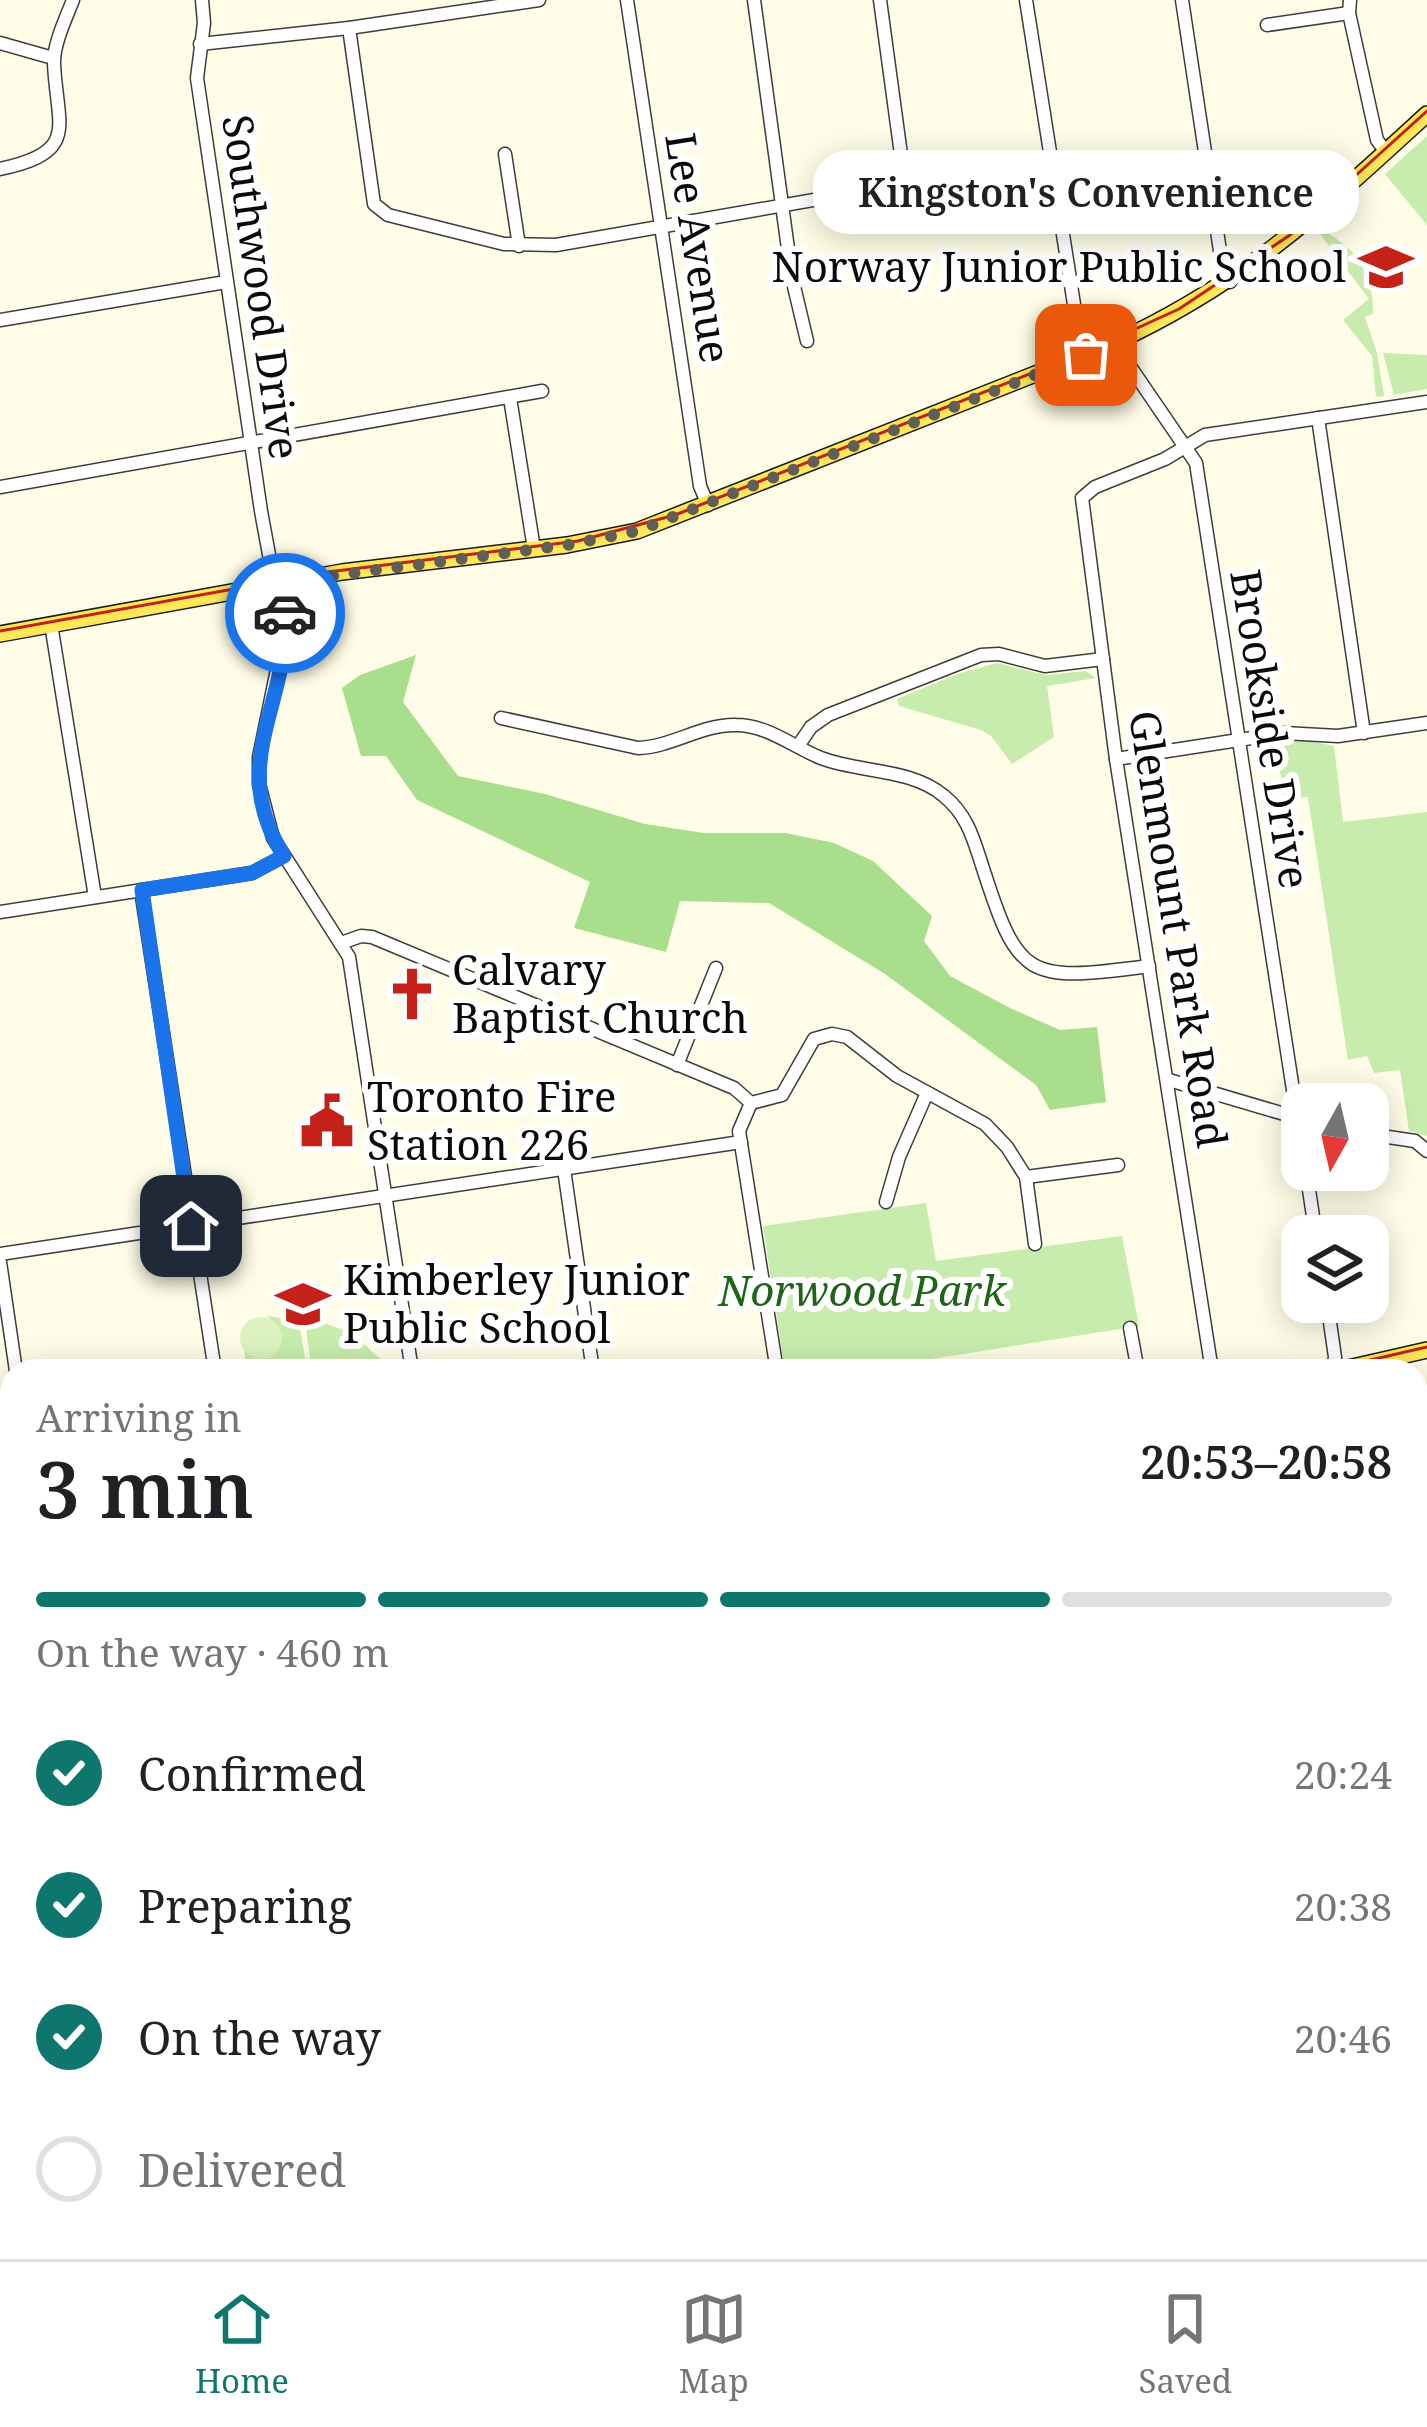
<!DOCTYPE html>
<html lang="en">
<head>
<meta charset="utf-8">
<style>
	:root { --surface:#fff; --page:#f2f2f2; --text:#202124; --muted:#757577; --line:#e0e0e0; --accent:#0f766e }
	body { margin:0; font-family:"Noto Serif",serif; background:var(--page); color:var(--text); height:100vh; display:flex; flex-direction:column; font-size:45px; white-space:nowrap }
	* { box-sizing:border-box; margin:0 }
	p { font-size:39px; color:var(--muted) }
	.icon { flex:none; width:66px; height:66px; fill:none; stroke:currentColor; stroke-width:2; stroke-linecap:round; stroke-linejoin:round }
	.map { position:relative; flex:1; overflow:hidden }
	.panel { position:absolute; left:0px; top:1359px; width:1428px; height:900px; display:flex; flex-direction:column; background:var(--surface); border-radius:36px 36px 0 0; box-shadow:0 6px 30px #0003 }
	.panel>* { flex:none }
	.needle { width:78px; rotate:188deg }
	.tools { position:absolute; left:1281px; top:1083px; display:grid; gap:24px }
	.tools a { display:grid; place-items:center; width:108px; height:108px; border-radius:24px; background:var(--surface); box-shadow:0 6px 30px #0003; font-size:60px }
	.pin { position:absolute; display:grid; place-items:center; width:102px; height:102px; color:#fff; margin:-51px; border-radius:24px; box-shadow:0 6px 18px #0006 }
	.courier { position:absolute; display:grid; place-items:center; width:120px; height:120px; margin:-60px; border:9px solid #1a73e8; border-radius:50%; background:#fff; color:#222; box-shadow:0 3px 15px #0007 }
	.bubble { position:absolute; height:84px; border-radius:36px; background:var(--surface); box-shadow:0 6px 30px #0003; font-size:39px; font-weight:600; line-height:84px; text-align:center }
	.head em { font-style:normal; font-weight:600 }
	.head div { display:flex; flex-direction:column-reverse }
	.head { display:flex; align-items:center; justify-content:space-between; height:204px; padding:0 36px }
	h1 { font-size:78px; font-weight:600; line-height:90px }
	.bar { display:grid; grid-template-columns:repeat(4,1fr); gap:18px 12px; align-content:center; height:144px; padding:0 36px }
	.bar i { height:15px; border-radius:9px; background:var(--line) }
	.bar .on { background:var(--accent) }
	.bar p { grid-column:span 4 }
	ol { padding:0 36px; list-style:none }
	li { display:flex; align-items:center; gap:36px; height:132px }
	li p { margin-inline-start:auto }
	li .icon { padding:12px; border-radius:50%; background:var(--accent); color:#fff; stroke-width:4 }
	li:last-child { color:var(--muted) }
	li i { width:66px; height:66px; border:6px solid var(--line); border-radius:50% }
	.tab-bar { display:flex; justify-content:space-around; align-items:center; height:168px; border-top:3px solid var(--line); background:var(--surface); font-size:33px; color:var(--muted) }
	.tab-bar a { display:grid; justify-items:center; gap:6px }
	.tab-bar .on { color:var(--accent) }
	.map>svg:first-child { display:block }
	.green { fill:#c8ecae }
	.forest { fill:#a9de8d }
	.pitch { fill:#dcf2c1 }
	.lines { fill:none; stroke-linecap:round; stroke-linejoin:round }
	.minor-casing { stroke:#3d3d3d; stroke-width:15 }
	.major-casing { stroke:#1b1b1b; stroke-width:18 }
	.minor { stroke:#fff; stroke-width:12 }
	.major { stroke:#ffe757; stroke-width:15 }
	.tram { stroke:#c42219; stroke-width:3 }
	.rail { stroke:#c42219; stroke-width:3 }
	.done { stroke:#605f57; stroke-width:12; stroke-dasharray:0 21.6 }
	.route { stroke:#1a73e8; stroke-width:15 }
	.labels { text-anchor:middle; stroke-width:12; stroke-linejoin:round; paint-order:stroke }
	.street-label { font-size:42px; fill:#0a0a0a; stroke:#fff }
	.poi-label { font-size:42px; fill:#0a0a0a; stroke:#fff; text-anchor:start }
	.park-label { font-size:42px; font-style:italic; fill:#1f6517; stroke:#fff }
</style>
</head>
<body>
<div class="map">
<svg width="1427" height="2259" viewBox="0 0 1427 2259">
	<rect width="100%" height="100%" fill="#fffde7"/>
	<g class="green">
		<path d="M1427 136V225L1385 174Z"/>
		<path d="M1323 231C1358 248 1374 276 1373 314L1365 317 1377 353 1384 396 1376 397 1372 356 1343 320 1369 299 1320 234Z"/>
		<path d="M1383 353 1427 355V389L1394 395Z"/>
		<path d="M997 663 1046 675 1086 671 1096 678 1047 686 1054 737 1012 764 991 736 981 730 899 706 897 699 960 673Z"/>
		<path d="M1305 740 1334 746 1343 822 1427 812V1136L1409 1131 1400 1070 1374 1073 1367 1056 1348 1060 1308 797 1285 799 1275 743Z"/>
		<path d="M926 1203 936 1261 1122 1236 1139 1326 856 1371H785L763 1226Z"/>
		<path d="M315 1313C325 1328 336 1325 350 1333 368 1344 379 1363 399 1371H312L305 1322Z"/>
		<path d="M267 1316 299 1321 307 1371H247L244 1349 259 1358 270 1357 279 1330Z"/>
	</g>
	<path class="forest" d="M416 655 403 702 458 776 545 794 645 824 704 833H786L834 843 873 861 932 916 924 941 950 976 1010 1008 1060 1030 1097 1027 1106 1102 1050 1110 1036 1085 885 974 769 903 680 901 666 952 574 928 590 882 417 800 386 756H361L342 688 360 675Z"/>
	<circle class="pitch" cx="261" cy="1338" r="21"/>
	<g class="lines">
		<defs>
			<g id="minor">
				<path d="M202 0 204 23 197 78 261 511 270 560 283 596 286 626 259 757V784L273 838 349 957 412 1371"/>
				<path d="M627 0 700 486 708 505"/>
				<path d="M754 0 792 278 807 341"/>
				<path d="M1026 0 1079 336 1086 355"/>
				<path d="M1182 0 1222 264 1230 282"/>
				<path d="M1350 0 1349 13 1377 140 1386 152"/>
				<path d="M1267 25 1349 13"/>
				<path d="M349 28 374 204 388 215 504 244 556 245 905 184 880 0"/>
				<path d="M0 43 53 58"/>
				<path d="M200 44 349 28 539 0"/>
				<path d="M505 154 519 246"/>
				<path d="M0 169C80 152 57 127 54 64 53 45 66 18 73 0"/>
				<path d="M0 320 226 282"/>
				<path d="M1114 343 1196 463 1302 1148"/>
				<path d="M510 398 534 549"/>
				<path d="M1318 418 1364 733"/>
				<path d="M0 487 542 391"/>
				<path d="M51 624 95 897"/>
				<path d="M501 718 638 748C672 747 702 724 736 725 768 725 793 747 821 758 860 773 911 768 944 796 965 813 972 834 980 859 1018 979 1024 983 1149 966"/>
				<path d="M798 746 811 727 828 715 981 655 999 654 1045 666 1103 659"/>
				<path d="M1116 759 1284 733 1338 736 1427 723"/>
				<path d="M141 890 215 1371"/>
				<path d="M0 912 252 873 284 856"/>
				<path d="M341 943 361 936 372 937 734 1088 751 1103"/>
				<path d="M677 1065 716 968"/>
				<path d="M1169 1080 1301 1119"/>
				<path d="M751 1103 782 1095 814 1039 832 1034 847 1037 897 1076 985 1124 1007 1147 1026 1177 1035 1244"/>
				<path d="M751 1103 739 1131 777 1371"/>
				<path d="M1368 1134 1415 1141 1427 1151"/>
				<path d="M564 1169 593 1371"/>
				<path d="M1306 1170 1316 1236"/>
				<path d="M1026 1177 1118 1165"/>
				<path d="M886 1202 899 1157 927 1093"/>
				<path d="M0 1254 741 1142"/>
				<path d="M0 1262 16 1371"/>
				<path d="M1327 1302 1335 1357 1333 1371"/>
				<path d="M1130 1328 1138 1371"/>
				<path d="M1212 1371 1116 759 1082 498 1095 487 1165 459 1205 435 1427 402"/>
				<path d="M1416 1700 1427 1697"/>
				<path d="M0 1762 12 1760"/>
				<path d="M1416 1893 1427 1965"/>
				<path d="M0 1897 12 1895"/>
				<path d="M1416 2015 1427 2013"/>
				<path d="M530 2247 533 2259"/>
				<path d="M999 2247 1001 2259"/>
				<path d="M1291 2247 1293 2259"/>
			</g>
			<g id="major">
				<path d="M0 634 342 572 567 545 637 531 1114 343C1246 282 1322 210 1427 114"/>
				<path d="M1335 1371 1427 1350"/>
				<path d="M0 1586 12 1584"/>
				<path d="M1416 2160 1427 2158"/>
				<path d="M799 2259 878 2247"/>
			</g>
		</defs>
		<use href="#minor" class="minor-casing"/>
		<use href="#major" class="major-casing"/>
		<use href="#minor" class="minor"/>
		<use href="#major" class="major"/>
		<g class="tram">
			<path d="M0 631 328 572 578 541 675 515 1085 352 1179 309 1290 235 1427 111"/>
			<path d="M1323 1371 1427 1347"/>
			<path d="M528 2247 530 2259"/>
		</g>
		<g class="rail">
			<path d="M1416 1584 1427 1580"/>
			<path d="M0 2001 12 1999"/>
			<path d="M0 2023 12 2021"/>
		</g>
	</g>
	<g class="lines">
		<path class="done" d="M285 613 278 583 567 545 637 531 1086 355"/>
		<path class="route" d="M191 1226 142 890 252 873 284 856C225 763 291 703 285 613"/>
	</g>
	<defs>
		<symbol id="school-bare" viewBox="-9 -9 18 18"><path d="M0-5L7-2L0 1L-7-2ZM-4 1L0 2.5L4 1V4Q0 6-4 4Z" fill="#c42219" stroke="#fff" stroke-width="2.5" paint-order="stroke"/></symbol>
		<symbol id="church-bare" viewBox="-9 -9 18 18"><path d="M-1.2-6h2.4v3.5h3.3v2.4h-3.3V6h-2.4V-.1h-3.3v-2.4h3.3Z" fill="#c42219" stroke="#fff" stroke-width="2.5" paint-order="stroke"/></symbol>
		<symbol id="civic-bare" viewBox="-9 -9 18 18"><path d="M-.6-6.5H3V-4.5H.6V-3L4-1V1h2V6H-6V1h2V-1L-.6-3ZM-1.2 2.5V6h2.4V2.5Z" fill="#c42219" stroke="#fff" stroke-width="2.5" paint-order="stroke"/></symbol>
	</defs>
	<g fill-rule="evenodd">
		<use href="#school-bare" x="1348" y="229" width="76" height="76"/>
		<use href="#church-bare" x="374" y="956" width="76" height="76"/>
		<use href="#civic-bare" x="289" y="1083" width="76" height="76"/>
		<use href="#school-bare" x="265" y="1266" width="76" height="76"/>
	</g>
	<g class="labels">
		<g class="street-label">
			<text transform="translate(698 248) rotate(81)" y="15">Lee Avenue</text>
			<text transform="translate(261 287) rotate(82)" y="15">Southwood Drive</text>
			<text transform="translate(1270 729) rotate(81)" y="15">Brookside Drive</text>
			<text transform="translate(1178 929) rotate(81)" y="15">Glenmount Park Road</text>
		</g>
		<g class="poi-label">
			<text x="1346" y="282" text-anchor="end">Norway Junior Public School</text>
			<text x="452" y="985">Calvary<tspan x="452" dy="48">Baptist Church</tspan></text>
			<text x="367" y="1112">Toronto Fire<tspan x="367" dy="48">Station 226</tspan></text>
			<text x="343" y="1295">Kimberley Junior<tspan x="343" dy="48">Public School</tspan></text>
		</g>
		<g class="park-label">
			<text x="862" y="1306">Norwood Park</text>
		</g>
	</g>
</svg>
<div class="tools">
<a><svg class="needle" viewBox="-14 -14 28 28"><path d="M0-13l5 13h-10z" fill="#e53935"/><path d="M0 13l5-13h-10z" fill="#757577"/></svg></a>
<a><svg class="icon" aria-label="layers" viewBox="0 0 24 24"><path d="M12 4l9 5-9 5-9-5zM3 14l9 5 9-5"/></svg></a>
</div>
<div class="pin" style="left:1086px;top:355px;background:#ea580c"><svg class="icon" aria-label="bag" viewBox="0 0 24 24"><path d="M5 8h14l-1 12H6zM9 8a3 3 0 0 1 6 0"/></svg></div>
<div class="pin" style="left:191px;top:1226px;background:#1f2937"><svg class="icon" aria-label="home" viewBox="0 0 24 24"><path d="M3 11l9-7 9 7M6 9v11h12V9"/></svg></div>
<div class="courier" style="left:285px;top:613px"><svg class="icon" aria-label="car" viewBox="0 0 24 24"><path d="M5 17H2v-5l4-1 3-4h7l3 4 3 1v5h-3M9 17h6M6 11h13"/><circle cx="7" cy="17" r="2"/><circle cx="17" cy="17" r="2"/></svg></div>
<div class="bubble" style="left:813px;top:150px;width:546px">Kingston's Convenience</div>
<section class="panel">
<div class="head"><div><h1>3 min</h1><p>Arriving in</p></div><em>20:53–20:58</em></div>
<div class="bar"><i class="on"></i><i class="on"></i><i class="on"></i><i></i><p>On the way · 460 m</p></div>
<ol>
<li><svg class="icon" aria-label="check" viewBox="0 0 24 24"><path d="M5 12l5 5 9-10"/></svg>Confirmed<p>20:24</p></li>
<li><svg class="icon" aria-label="check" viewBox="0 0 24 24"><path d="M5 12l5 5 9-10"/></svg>Preparing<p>20:38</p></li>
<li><svg class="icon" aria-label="check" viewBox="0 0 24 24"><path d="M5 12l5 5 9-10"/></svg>On the way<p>20:46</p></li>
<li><i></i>Delivered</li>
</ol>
</section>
</div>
<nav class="tab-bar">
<a class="on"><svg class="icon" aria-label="home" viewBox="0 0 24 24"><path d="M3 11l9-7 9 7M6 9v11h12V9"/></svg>Home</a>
<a><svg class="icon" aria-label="map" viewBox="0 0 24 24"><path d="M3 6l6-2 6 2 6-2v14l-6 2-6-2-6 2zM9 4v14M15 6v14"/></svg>Map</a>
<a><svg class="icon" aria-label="saved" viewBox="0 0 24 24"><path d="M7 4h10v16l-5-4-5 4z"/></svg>Saved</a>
</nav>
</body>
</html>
